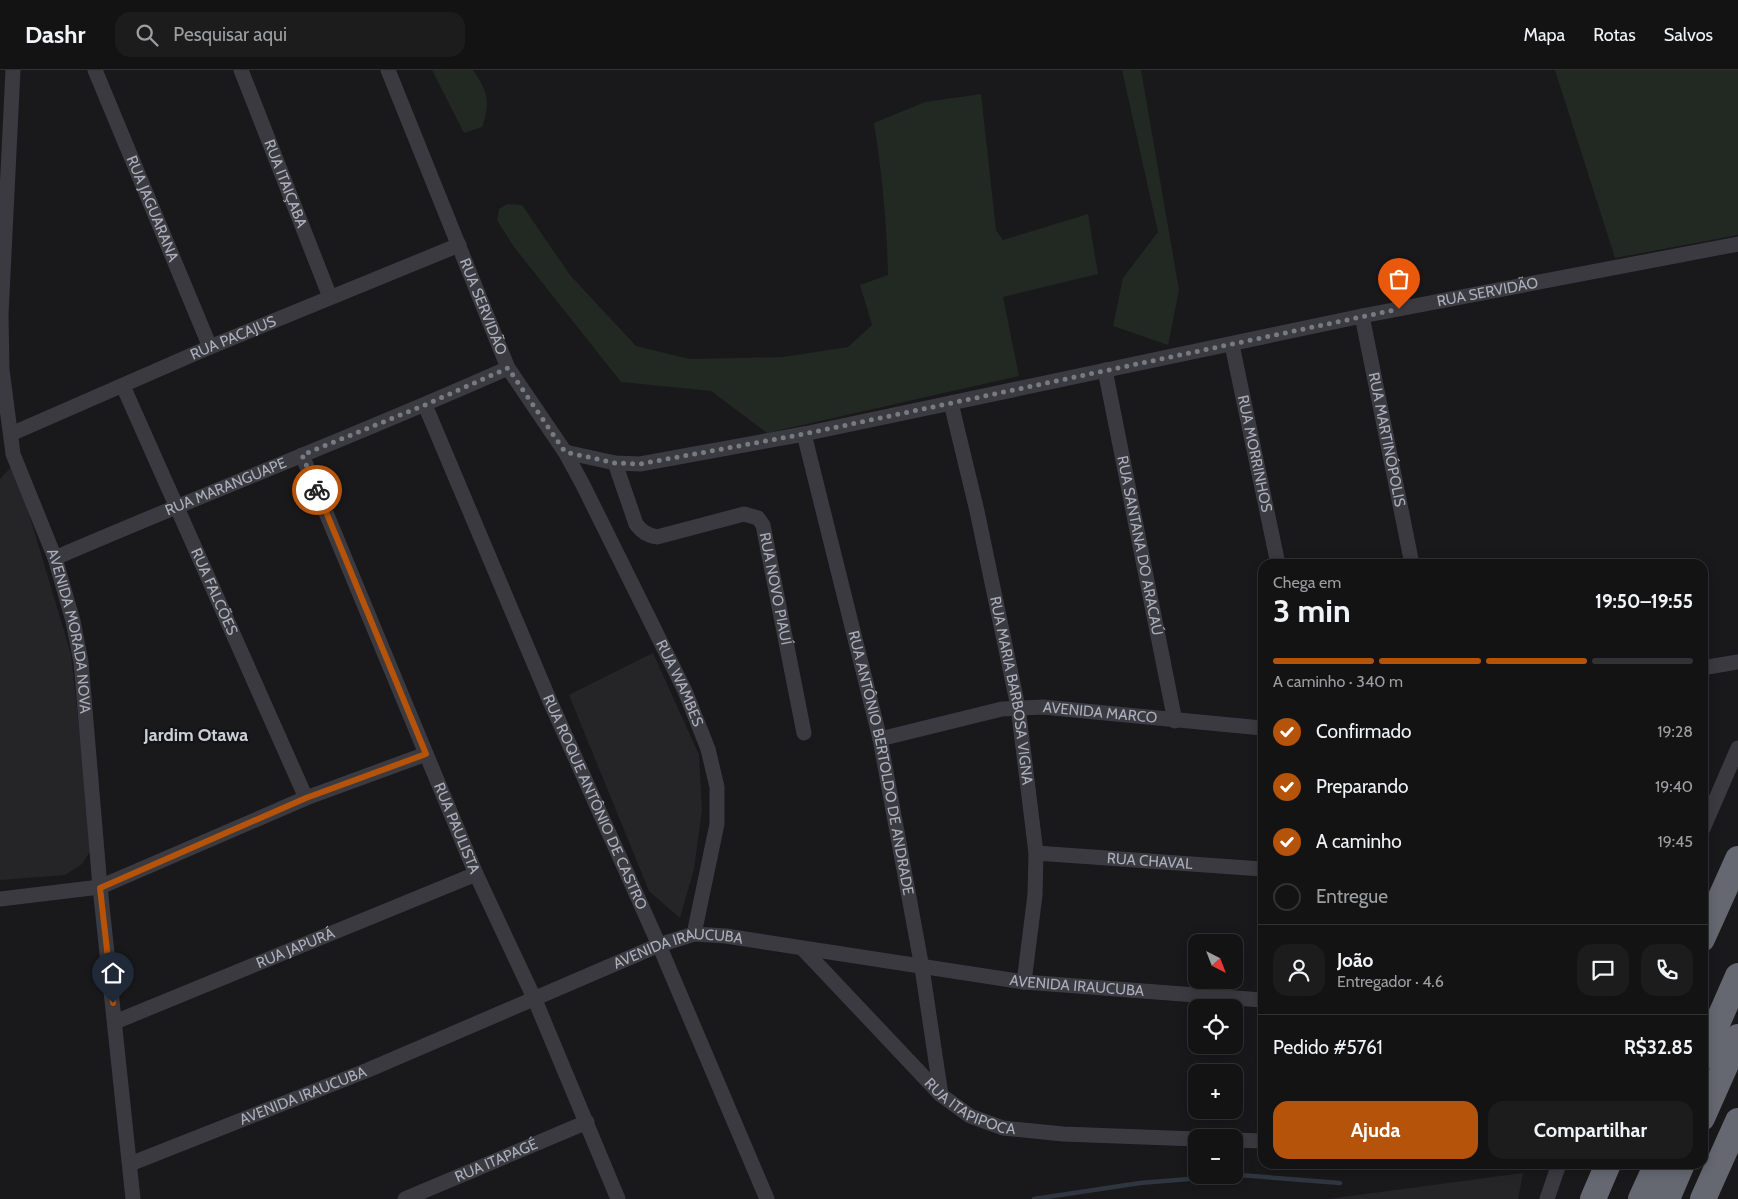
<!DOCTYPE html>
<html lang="pt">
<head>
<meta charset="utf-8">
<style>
	:root { --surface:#131314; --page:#1c1c1d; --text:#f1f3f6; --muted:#9d9ea0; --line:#323234; --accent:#b45309 }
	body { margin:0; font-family:Cabin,sans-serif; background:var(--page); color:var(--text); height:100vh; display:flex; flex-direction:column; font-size:19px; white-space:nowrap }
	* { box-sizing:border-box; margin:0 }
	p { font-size:16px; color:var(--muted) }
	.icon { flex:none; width:28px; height:28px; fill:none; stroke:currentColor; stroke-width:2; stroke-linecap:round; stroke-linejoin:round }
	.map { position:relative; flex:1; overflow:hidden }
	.drawer { position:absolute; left:1258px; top:489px; width:450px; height:610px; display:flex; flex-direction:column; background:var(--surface); border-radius:15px; box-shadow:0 2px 12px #0003,0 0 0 1px var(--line) }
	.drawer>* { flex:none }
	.needle { width:32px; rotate:138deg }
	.tools { position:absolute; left:1188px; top:864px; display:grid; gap:10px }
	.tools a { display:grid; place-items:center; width:55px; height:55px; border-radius:10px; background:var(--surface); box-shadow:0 2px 12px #0003,0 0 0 1px var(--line); font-size:25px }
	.pin { position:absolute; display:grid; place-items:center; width:42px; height:42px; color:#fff; margin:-51px -21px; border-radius:50% 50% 50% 0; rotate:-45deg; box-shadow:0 0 5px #0007 }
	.pin .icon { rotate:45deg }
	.courier { position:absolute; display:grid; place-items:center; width:50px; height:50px; margin:-25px; border:4px solid #b45309; border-radius:50%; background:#fff; color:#222; box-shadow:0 1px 6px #0007 }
	.summary em { font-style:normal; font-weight:700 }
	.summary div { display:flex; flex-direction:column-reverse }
	.summary { display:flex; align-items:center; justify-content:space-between; height:85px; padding:0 15px }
	h1 { font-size:32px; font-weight:700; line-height:38px }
	.bar { display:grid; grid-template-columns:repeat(4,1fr); gap:8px 5px; align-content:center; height:60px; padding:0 15px }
	.bar i { height:6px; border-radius:4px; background:var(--line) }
	.bar .active { background:var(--accent) }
	.bar p { grid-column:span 4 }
	.line { display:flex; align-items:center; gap:12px; padding:0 15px; border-top:1px solid var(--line) }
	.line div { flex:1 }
	.round { display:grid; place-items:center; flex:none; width:52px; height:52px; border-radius:15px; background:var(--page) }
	ol { padding:0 15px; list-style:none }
	li { display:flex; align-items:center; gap:15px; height:55px }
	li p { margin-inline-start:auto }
	li .icon { padding:5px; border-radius:50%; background:var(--accent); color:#fff; stroke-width:4 }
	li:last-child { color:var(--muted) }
	li i { width:28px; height:28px; border:2px solid var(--line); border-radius:50% }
	.action { display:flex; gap:10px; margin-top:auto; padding:10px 15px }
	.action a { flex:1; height:58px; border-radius:15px; background:var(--accent); color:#fff; font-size:20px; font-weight:700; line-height:58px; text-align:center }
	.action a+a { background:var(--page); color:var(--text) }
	header { display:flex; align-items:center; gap:30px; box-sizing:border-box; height:70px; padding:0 25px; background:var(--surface); border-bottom:1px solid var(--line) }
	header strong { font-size:24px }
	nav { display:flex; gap:28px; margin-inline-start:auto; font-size:18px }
	.search { width:350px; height:45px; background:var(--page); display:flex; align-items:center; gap:12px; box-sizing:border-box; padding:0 18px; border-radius:15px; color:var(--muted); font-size:19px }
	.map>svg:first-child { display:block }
	.built { fill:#252528 }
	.green { fill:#212922 }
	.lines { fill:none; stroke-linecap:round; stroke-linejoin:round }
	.stream { stroke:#2f363f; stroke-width:4.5 }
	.street { stroke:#3a3a40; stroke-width:15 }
	.highway { stroke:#666871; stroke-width:26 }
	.done { stroke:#787a82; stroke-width:5; stroke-dasharray:0 9 }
	.route { stroke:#b45309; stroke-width:6 }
	.labels { text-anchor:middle; stroke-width:4.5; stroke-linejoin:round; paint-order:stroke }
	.street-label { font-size:15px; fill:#abaeba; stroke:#141416 }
	.quarter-label { font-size:18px; font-weight:bold; fill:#ccced6; stroke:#141416 }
</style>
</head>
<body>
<header>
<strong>Dashr</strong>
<div class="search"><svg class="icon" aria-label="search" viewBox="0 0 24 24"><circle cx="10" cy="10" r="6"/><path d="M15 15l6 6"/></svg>Pesquisar aqui</div>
<nav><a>Mapa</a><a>Rotas</a><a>Salvos</a></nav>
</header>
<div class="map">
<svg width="1738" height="1129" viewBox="0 0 1738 1129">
	<rect width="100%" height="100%" fill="#19191b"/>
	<g class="built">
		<path d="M14 394 71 584 92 778 82 794 65 805 0 810V409Z"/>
		<path d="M653 583 699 685 702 740 694 799 680 848 649 821 569 625Z"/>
		<path d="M1523 1103 1518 1129H1328Z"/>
	</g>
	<g class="green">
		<path d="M432 0H473C488 22 491 32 482 57L464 63Z"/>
		<path d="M1122 0H1141L1179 220 1168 275 1113 256 1123 208 1158 162Z"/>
		<path d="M1555 0H1738V165L1615 188Z"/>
		<path d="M981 24 996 160 1003 170 1088 144 1098 204 1003 227 1019 306 767 363 711 321 621 312 514 177 497 150 499 139 507 134 522 135 570 205 636 276 690 289 783 287 848 277 872 255 860 215 888 205C887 154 882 104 874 53L925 32Z"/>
	</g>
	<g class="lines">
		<path class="stream" d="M1034 1129 1140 1113 1239 1105 1340 1113"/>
		<g class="street">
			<path id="s1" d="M13 0 1 245 2 300 13 384 55 488 73 551 81 592 100 817 133 1129"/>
			<path id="s2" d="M95 0 210 277"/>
			<path id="s3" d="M241 0 330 227"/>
			<path id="s4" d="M388 0 508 298 565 382 583 415 685 621 708 679 717 717V754L694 864"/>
			<path id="s5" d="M1362 246 1412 494"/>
			<path id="s6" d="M1232 275 1278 494"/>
			<path id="s7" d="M1105 300 1175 651"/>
			<path id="s8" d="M123 316 306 728"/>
			<path id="s9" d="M951 333 977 441 1018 637 1036 783 1035 825 1024 912"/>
			<path id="s10" d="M425 335 549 629 659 875 767 1129"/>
			<path id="s11" d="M11 364 210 277 459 175"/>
			<path id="s12" d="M804 364 880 669 922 898 941 1025"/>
			<path id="s13" d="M565 382 615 393 640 394 804 364 1362 246 1738 174"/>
			<path id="s14" d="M302 385 476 804 535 930 618 1129"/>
			<path id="s15" d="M615 393 636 454C642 462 647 465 657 467L744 444 758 448 763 455 804 663"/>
			<path id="s16" d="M55 488C205 423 358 365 508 298"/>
			<path d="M1702 598 1738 592"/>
			<path id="s17" d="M880 669 1002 639 1043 637 1262 658"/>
			<path d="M1702 761 1738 678"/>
			<path id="s18" d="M1036 783 1262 799"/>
			<path d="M0 829 100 817 306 728 426 684"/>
			<path id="s19" d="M804 880 941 1025 970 1046 1003 1058 1063 1064 1196 1069"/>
			<path id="s20" d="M115 952 476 804"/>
			<path d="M1234 1070 1262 1071"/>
			<path id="s21" d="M130 1094 368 1000 659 875 694 864 726 866 1024 912 1262 930"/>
			<path id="s22" d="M405 1129 587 1052"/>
			<path d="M1547 1129 1559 1094"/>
		</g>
		<g class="highway">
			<path d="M1702 869 1738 789"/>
			<path d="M1702 988 1738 906"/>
			<path d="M1702 1048 1738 967"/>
			<path d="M1593 1129 1608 1094"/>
			<path d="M1641 1129 1657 1094"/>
			<path d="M1667 1129 1682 1094"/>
			<path d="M1703 1129 1738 1051"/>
		</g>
	</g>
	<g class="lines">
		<path class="done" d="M317 420 302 385 425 335 508 298 565 382 615 393 640 394 804 364 1399 239"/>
		<path class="route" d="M113 933 100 818 306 728 426 684 317 420"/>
	</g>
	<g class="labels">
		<g class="street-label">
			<text dy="5" stroke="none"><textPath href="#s3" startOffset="122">RUA ITAIÇABA</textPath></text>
			<text dy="5" stroke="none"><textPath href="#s2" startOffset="150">RUA JAGUARANA</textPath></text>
			<text dy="5" stroke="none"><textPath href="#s13" startOffset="941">RUA SERVIDÃO</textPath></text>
			<text dy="5" stroke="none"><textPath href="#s4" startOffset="255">RUA SERVIDÃO</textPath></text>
			<text dy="5" stroke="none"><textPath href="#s11" startOffset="242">RUA PACAJUS</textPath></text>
			<text dy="5" stroke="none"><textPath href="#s5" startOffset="126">RUA MARTINÓPOLIS</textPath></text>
			<text dy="5" stroke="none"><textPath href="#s6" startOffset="111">RUA MORRINHOS</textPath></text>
			<text dy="5" stroke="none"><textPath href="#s16" startOffset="185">RUA MARANGUAPE</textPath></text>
			<text dy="5" stroke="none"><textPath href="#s7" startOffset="179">RUA SANTANA DO ARACAÚ</textPath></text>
			<text dy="5" stroke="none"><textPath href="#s15" startOffset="268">RUA NOVO PIAUÍ</textPath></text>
			<text dy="5" stroke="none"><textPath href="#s8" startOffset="225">RUA FALCÕES</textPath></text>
			<text dy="5" stroke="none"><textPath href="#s1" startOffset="572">AVENIDA MORADA NOVA</textPath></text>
			<text dy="5" stroke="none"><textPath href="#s4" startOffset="681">RUA WAMBES</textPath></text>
			<text dy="5" stroke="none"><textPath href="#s9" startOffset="294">RUA MARIA BARBOSA VIGNA</textPath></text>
			<text dy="5" stroke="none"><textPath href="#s17" startOffset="224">AVENIDA MARCO</textPath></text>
			<text dy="5" stroke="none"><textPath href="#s12" startOffset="338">RUA ANTÔNIO BERTOLDO DE ANDRADE</textPath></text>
			<text dy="5" stroke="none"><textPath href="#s10" startOffset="432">RUA ROQUE ANTÔNIO DE CASTRO</textPath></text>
			<text dy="5" stroke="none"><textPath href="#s14" startOffset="404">RUA PAULISTA</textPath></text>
			<text dy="5" stroke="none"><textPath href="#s18" startOffset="114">RUA CHAVAL</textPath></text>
			<text dy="5" stroke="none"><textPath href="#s20" startOffset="195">RUA JAPURÁ</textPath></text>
			<text dy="5" stroke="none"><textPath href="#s21" startOffset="591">AVENIDA IRAUCUBA</textPath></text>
			<text dy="5" stroke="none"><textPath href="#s21" startOffset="996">AVENIDA IRAUCUBA</textPath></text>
			<text dy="5" stroke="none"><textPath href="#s21" startOffset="186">AVENIDA IRAUCUBA</textPath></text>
			<text dy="5" stroke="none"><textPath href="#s19" startOffset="231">RUA ITAPIPOCA</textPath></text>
			<text dy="5" stroke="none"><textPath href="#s22" startOffset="99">RUA ITAPAGÉ</textPath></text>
		</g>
		<g class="quarter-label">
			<text x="196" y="671">Jardim Otawa</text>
		</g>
	</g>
</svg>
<div class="tools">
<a><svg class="needle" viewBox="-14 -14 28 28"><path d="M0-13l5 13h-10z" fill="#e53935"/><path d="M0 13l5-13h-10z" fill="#9d9ea0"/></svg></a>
<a><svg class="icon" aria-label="locate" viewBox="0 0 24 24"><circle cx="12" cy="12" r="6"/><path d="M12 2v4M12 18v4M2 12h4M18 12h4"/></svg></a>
<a>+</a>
<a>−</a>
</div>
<div class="pin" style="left:1399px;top:239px;background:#ea580c"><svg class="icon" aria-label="bag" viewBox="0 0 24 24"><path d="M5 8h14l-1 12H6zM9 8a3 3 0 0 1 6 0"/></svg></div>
<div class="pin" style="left:113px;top:933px;background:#1f2937"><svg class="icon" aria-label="home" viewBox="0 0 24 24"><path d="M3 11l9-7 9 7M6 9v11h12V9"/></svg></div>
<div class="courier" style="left:317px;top:420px"><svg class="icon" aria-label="bike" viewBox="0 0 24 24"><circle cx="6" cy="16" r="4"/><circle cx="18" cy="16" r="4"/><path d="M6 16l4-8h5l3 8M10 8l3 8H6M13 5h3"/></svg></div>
<section class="drawer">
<div class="summary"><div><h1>3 min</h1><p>Chega em</p></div><em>19:50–19:55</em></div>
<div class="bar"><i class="active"></i><i class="active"></i><i class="active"></i><i></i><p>A caminho · 340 m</p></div>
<ol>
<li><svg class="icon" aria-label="check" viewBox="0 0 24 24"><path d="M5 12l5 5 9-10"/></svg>Confirmado<p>19:28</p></li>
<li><svg class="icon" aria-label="check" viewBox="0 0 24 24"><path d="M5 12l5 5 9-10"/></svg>Preparando<p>19:40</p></li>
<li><svg class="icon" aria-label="check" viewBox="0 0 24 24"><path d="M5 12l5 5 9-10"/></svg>A caminho<p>19:45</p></li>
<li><i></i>Entregue</li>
</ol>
<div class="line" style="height:90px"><a class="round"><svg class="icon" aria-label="person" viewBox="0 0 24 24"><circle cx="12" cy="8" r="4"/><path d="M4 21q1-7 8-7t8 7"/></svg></a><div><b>João</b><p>Entregador · 4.6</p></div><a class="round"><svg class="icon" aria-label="chat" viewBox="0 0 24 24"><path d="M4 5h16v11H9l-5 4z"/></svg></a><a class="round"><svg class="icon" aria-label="phone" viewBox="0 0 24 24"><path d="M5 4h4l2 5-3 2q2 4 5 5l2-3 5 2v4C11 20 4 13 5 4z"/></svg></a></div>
<div class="line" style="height:65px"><div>Pedido #5761</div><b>R$32.85</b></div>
<div class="action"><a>Ajuda</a><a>Compartilhar</a></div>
</section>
</div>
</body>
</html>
